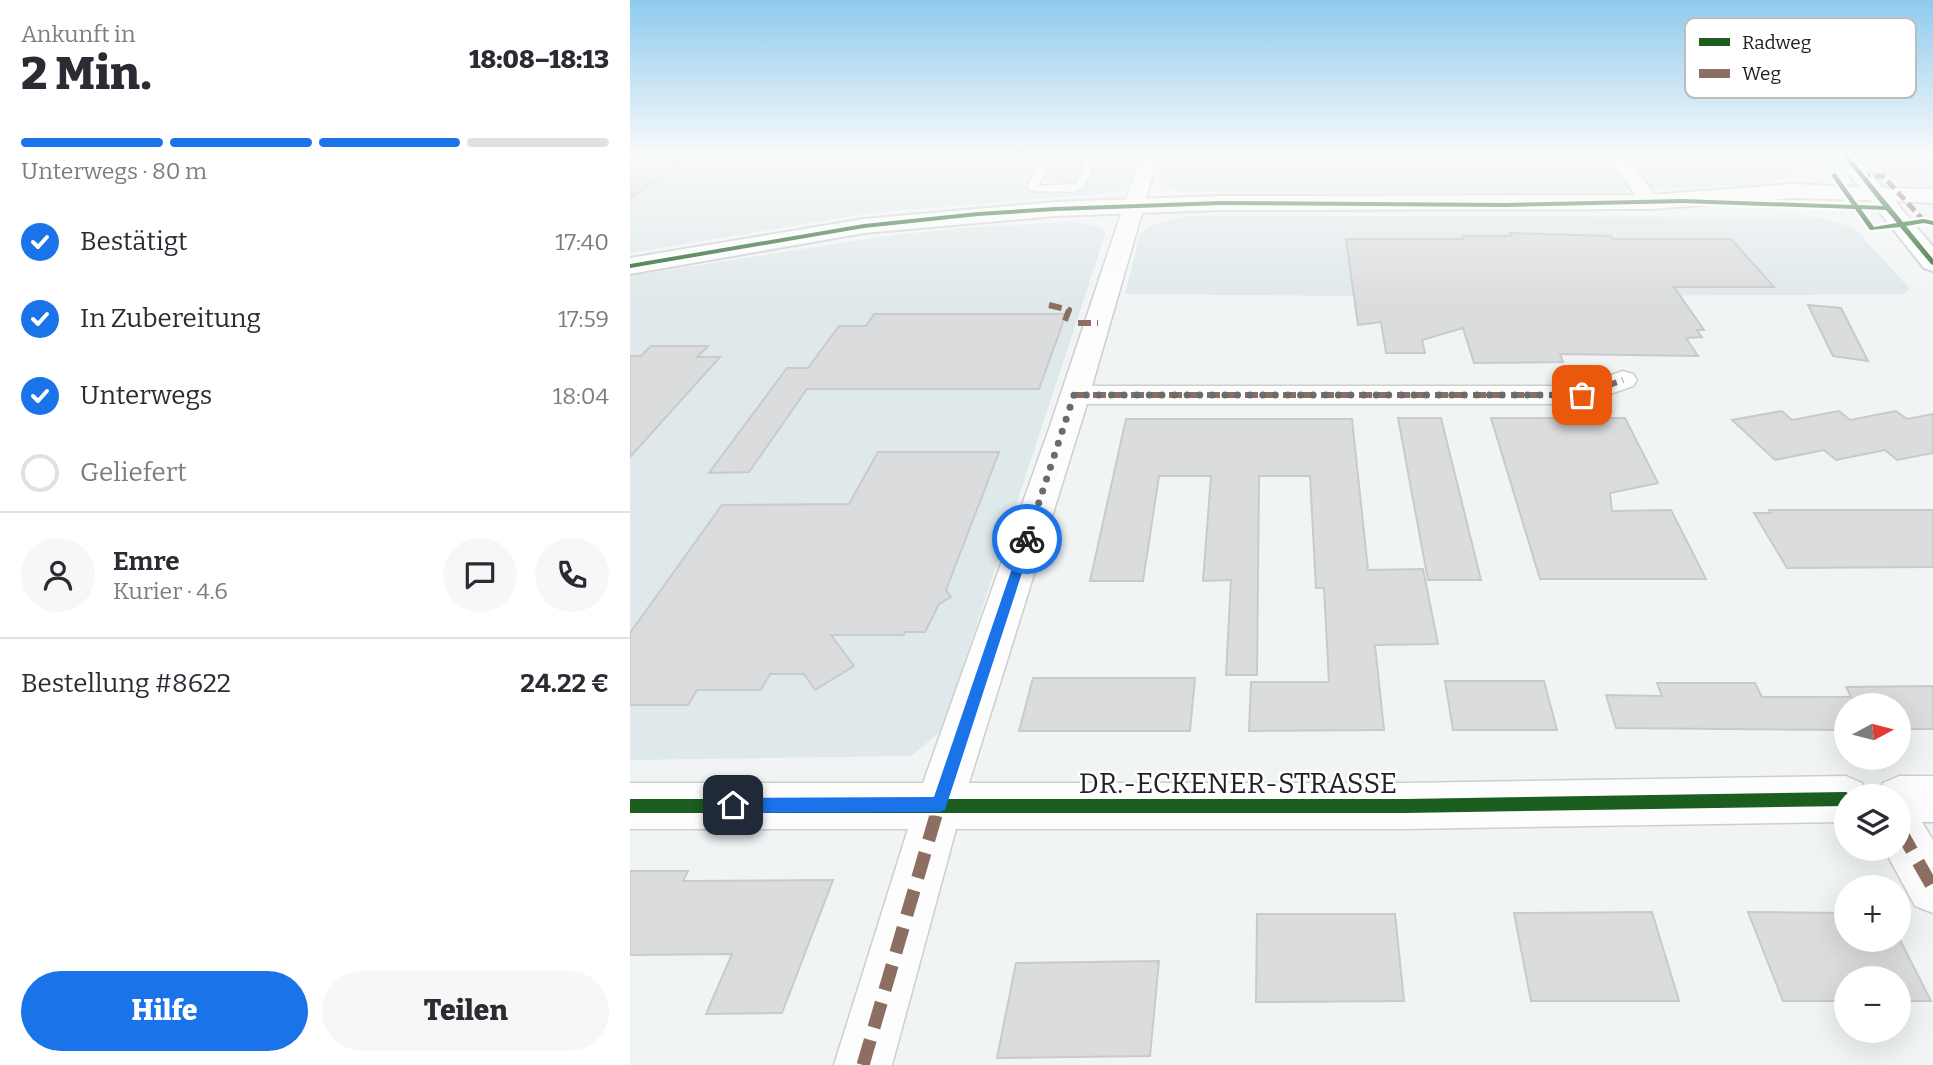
<!DOCTYPE html>
<html lang="de">
<head>
<meta charset="utf-8">
<style>
	:root { --surface:#fff; --page:#f7f7f7; --text:#2b2b33; --muted:#7c7c81; --line:#e1e1e2; --accent:#1a73e8 }
	body { margin:0; font-family:Bitter,serif; background:var(--page); color:var(--text); height:100vh; display:flex; flex-direction:column; font-size:26px; white-space:nowrap }
	* { box-sizing:border-box; margin:0 }
	p { font-size:23px; color:var(--muted) }
	.icon { flex:none; width:38px; height:38px; fill:none; stroke:currentColor; stroke-width:2; stroke-linecap:round; stroke-linejoin:round }
	.map { position:relative; flex:1; overflow:hidden }
	.side { display:flex; flex-direction:column; background:var(--surface); width:630px }
	.side>* { flex:none }
	.needle { width:46px; rotate:83deg }
	.buttons { position:absolute; left:1204px; top:693px; display:grid; gap:14px }
	.buttons a { display:grid; place-items:center; width:77px; height:77px; border-radius:50%; background:var(--surface); box-shadow:0 7px 28px #0002; font-size:35px }
	.pin { position:absolute; display:grid; place-items:center; width:60px; height:60px; color:#fff; margin:-30px; border-radius:14px; box-shadow:0 4px 10px #0006 }
	.courier { position:absolute; display:grid; place-items:center; width:70px; height:70px; margin:-35px; border:5px solid #1a73e8; border-radius:50%; background:#fff; color:#222; box-shadow:0 2px 9px #0007 }
	.summary em { font-style:normal; font-weight:800 }
	.summary div { display:flex; flex-direction:column-reverse }
	.summary { display:flex; align-items:center; justify-content:space-between; height:119px; padding:0 21px }
	h1 { font-size:46px; font-weight:800; line-height:52px }
	.bar { display:grid; grid-template-columns:repeat(4,1fr); gap:10px 7px; align-content:center; height:84px; padding:0 21px }
	.bar i { height:9px; border-radius:5px; background:var(--line) }
	.bar .active { background:var(--accent) }
	.bar p { grid-column:span 4 }
	.line { display:flex; align-items:center; gap:18px; padding:0 21px; border-top:2px solid var(--line) }
	.line div { flex:1 }
	.round { display:grid; place-items:center; flex:none; width:74px; height:74px; border-radius:37px; background:var(--page) }
	ol { padding:0 21px; list-style:none }
	li { display:flex; align-items:center; gap:21px; height:77px }
	li p { margin-inline-start:auto }
	li .icon { padding:7px; border-radius:50%; background:var(--accent); color:#fff; stroke-width:4 }
	li:last-child { color:var(--muted) }
	li i { width:38px; height:38px; border:4px solid var(--line); border-radius:50% }
	.action { display:flex; gap:14px; margin-top:auto; padding:14px 21px }
	.action a { flex:1; height:80px; border-radius:42px; background:var(--accent); color:#fff; font-size:28px; font-weight:800; line-height:80px; text-align:center }
	.action a+a { background:var(--page); color:var(--text) }
	main { display:flex; flex:1; min-height:0 }
	.map>svg:first-child { display:block }
	.built { fill:#dfe8ea }
	.building { fill:#dadcdd; stroke:#c8cacb; stroke-width:2 }
	.lines { fill:none; stroke-linecap:round; stroke-linejoin:round }
	.lane-casing { stroke:#cdcfcf; stroke-width:3 }
	.street-casing { stroke:#cdcfcf; stroke-width:3 }
	.secondary-casing { stroke:#cdcfcf; stroke-width:4 }
	.lane { fill:#fdfdfe; fill-rule:evenodd }
	.street { fill:#fdfdfe; fill-rule:evenodd }
	.secondary { fill:#fdfdfe; fill-rule:evenodd }
	.quiet-far2 { stroke:#8d6e63; stroke-width:5; stroke-dasharray:10 5; stroke-linecap:butt }
	.quiet-far1 { stroke:#8d6e63; stroke-width:6; stroke-dasharray:13 6; stroke-linecap:butt }
	.quiet { stroke:#8d6e63; stroke-width:13; stroke-dasharray:26 13; stroke-linecap:butt }
	.cycleway-casing { stroke:#fff; stroke-width:5 }
	.cycleway { fill:#1b5e20; fill-rule:evenodd }
	.route { fill:#1a73e8 }
	.done { stroke:#696c6c; stroke-width:7; stroke-dasharray:0 12.6 }
	.labels { text-anchor:middle; stroke-width:5; stroke-linejoin:round; paint-order:stroke }
	.near-street-label { font-size:28px; fill:#202223; stroke:#fff }
	.key { fill:#fff; stroke:#bcbdbd; stroke-width:2 }
	.key-label { font-size:19px; fill:#202223 }
</style>
</head>
<body>
<main>
<section class="side">
<div class="summary"><div><h1>2 Min.</h1><p>Ankunft in</p></div><em>18:08–18:13</em></div>
<div class="bar"><i class="active"></i><i class="active"></i><i class="active"></i><i></i><p>Unterwegs · 80 m</p></div>
<ol>
<li><svg class="icon" aria-label="check" viewBox="0 0 24 24"><path d="M5 12l5 5 9-10"/></svg>Bestätigt<p>17:40</p></li>
<li><svg class="icon" aria-label="check" viewBox="0 0 24 24"><path d="M5 12l5 5 9-10"/></svg>In Zubereitung<p>17:59</p></li>
<li><svg class="icon" aria-label="check" viewBox="0 0 24 24"><path d="M5 12l5 5 9-10"/></svg>Unterwegs<p>18:04</p></li>
<li><i></i>Geliefert</li>
</ol>
<div class="line" style="height:126px"><a class="round"><svg class="icon" aria-label="person" viewBox="0 0 24 24"><circle cx="12" cy="8" r="4"/><path d="M4 21q1-7 8-7t8 7"/></svg></a><div><b>Emre</b><p>Kurier · 4.6</p></div><a class="round"><svg class="icon" aria-label="chat" viewBox="0 0 24 24"><path d="M4 5h16v11H9l-5 4z"/></svg></a><a class="round"><svg class="icon" aria-label="phone" viewBox="0 0 24 24"><path d="M5 4h4l2 5-3 2q2 4 5 5l2-3 5 2v4C11 20 4 13 5 4z"/></svg></a></div>
<div class="line" style="height:91px"><div>Bestellung #8622</div><b>24.22 €</b></div>
<div class="action"><a>Hilfe</a><a>Teilen</a></div>
</section>
<div class="map">
<svg width="1303" height="1065" viewBox="0 0 1303 1065">
	<rect width="100%" height="100%" fill="#f1f4f5"/>
	<g class="built">
		<path d="M0 154H509L499 185 487 192 240 213 0 253Z"/>
		<path d="M532 154H1168L1169 168 1153 178 1129 184 1036 189 899 194 554 191 541 189 531 182 528 173Z"/>
		<path d="M1234 154H1303V189L1270 183 1258 178Z"/>
		<path d="M556 216 1186 217 1224 228 1280 289 1272 294 852 297 495 294 510 234 524 224Z"/>
		<path d="M438 222 468 226 474 229 475 235 312 730 281 756 0 760V276L248 237 330 228Z"/>
	</g>
	<g class="building">
		<path d="M0 154H60L0 199Z"/>
		<path d="M880 233 981 236 983 239H1101L1144 287H1044L1074 330H1067L1072 337 1056 338 1068 356 930 354 933 362 844 363 833 328 792 340 795 353H756L751 322 728 325 716 239H833L832 236H882Z"/>
		<path d="M1178 305 1211 308 1238 361 1203 356Z"/>
		<path d="M244 314H436L409 389H177L119 472 79 473 157 368H178L209 326H236Z"/>
		<path d="M21 346H78L67 357H90L0 457V356H11Z"/>
		<path d="M1152 411 1162 420 1209 411 1220 420 1266 411 1277 419 1303 414V453L1267 460 1255 450 1206 460 1194 450 1145 460 1102 420Z"/>
		<path d="M768 418H811L851 580H798Z"/>
		<path d="M861 418H995L1028 483 980 493 982 511 1041 510 1076 579H910Z"/>
		<path d="M496 419H722L738 570 793 569 808 644 745 645 754 730 619 731 621 682H699L694 588H686L680 476H629L627 675H596L601 580 573 581 581 476H529L513 581H460Z"/>
		<path d="M248 452H369L316 590 321 597 309 604 295 632H275L274 635H201L224 666 185 690 174 674H140L131 690H67L58 705H0V633L92 505 219 504Z"/>
		<path d="M1139 510H1303V567L1157 568 1124 513H1141Z"/>
		<path d="M403 678H565L560 731H389Z"/>
		<path d="M815 681H914L927 730H823Z"/>
		<path d="M1027 683H1125L1132 697H1221L1216 687 1303 686V729H1269V705H1216V730L986 728 976 695 1032 696Z"/>
		<path d="M0 871H58L53 881 203 880 152 1013 76 1014 102 954 0 955Z"/>
		<path d="M1022 912 1049 1001H901L884 913Z"/>
		<path d="M1118 912 1216 913V940L1269 938 1301 1001H1269V978H1216V1001H1153Z"/>
		<path d="M627 914H765L774 1001 626 1002Z"/>
		<path d="M529 961 520 1056 367 1058 386 963Z"/>
	</g>
	<g class="lines">
		<defs>
			<path id="lane" d="M415 154H424L408 186 445 184 460 154H469L453 188 442 192 401 191 397 187Z"/>
			<g id="street">
				<path d="M511 154H529L462 386H949L993 371 1003 374 1007 380 1003 386 952 404H457L339 783H775L1216 776 1232 783 1238 796H1216V822L775 829H326L262 1065H204L278 829H0V783H293L419 429Z"/>
				<path d="M974 154H993L1031 202 1028 206H1014Z"/>
				<path d="M1269 776H1303V822H1292L1303 840V913L1285 906 1254 849H1269V796H1247L1253 783Z"/>
			</g>
			<path id="secondary" d="M1204 154H1225L1253 188 1303 189V203L1265 201 1303 247V271L1294 268 1240 200 1162 198 1021 209 590 210 425 216 234 233 0 274V258L234 219 425 202 590 196 1021 195 1162 184 1229 187Z"/>
		</defs>
		<use href="#lane" class="lane-casing"/>
		<use href="#street" class="street-casing"/>
		<use href="#secondary" class="secondary-casing"/>
		<use href="#lane" class="lane"/>
		<use href="#street" class="street"/>
		<use href="#secondary" class="secondary"/>
		<path class="quiet-far2" d="M1230 175 1253 176 1294 221"/>
		<g class="quiet-far1">
			<path d="M419 305 439 310 434 323"/>
			<path d="M448 323H468"/>
			<path d="M444 395H952L993 380"/>
		</g>
		<g class="quiet">
			<path d="M1269 828 1303 888"/>
			<path d="M233 1065 309 805"/>
		</g>
		<defs>
			<g id="cycleway">
				<path d="M1212 154H1217L1273 222 1294 219 1303 221V225L1294 223 1276 226 1303 259V265L1301 264 1270 227 1240 230 1225 209 1053 203 876 207 590 205 425 211 348 216 234 228 0 268V264L234 224 348 212 425 207 590 201 876 203 1053 199 1222 205 1201 175 1204 173 1206 174 1228 205 1253 206ZM1231 209 1256 210 1267 223 1244 227Z"/>
				<path d="M1216 792 1222 796H1216V806L775 813H0V799H775Z"/>
			</g>
		</defs>
		<use href="#cycleway" class="cycleway-casing"/>
		<use href="#cycleway" class="cycleway"/>
	</g>
	<linearGradient id="sky" x2="0" y2="1"><stop stop-color="#8fcbee"/><stop offset="0.51" stop-color="#f9fafa"/><stop offset="1" stop-color="#f9fafa" stop-opacity="0"/></linearGradient>
	<rect width="1303" height="304" fill="url(#sky)"/>
	<path class="route" d="M397 535 403 539 315 810 309 812 103 813 98 811 95 805 98 800 103 798 304 797 392 539Z"/>
	<g class="lines">
		<path class="done" d="M397 539 444 395H952"/>
	</g>
	<g class="labels">
		<g class="near-street-label">
			<text x="608" y="793">DR.-ECKENER-STRASSE</text>
		</g>
	</g>
	<rect x="1055" y="18" width="231" height="80" rx="10" class="key"/>
	<rect x="1069" y="38" width="31" height="8" fill="#1b5e20"/>
	<rect x="1069" y="69" width="31" height="9" fill="#8d6e63"/>
	<g class="key-label">
		<text x="1112" y="49">Radweg</text>
		<text x="1112" y="80">Weg</text>
	</g>
</svg>
<div class="buttons">
<a><svg class="needle" viewBox="-14 -14 28 28"><path d="M0-13l5 13h-10z" fill="#e53935"/><path d="M0 13l5-13h-10z" fill="#7c7c81"/></svg></a>
<a><svg class="icon" aria-label="layers" viewBox="0 0 24 24"><path d="M12 4l9 5-9 5-9-5zM3 14l9 5 9-5"/></svg></a>
<a>+</a>
<a>−</a>
</div>
<div class="pin" style="left:952px;top:395px;background:#ea580c"><svg class="icon" aria-label="bag" viewBox="0 0 24 24"><path d="M5 8h14l-1 12H6zM9 8a3 3 0 0 1 6 0"/></svg></div>
<div class="pin" style="left:103px;top:805px;background:#1f2937"><svg class="icon" aria-label="home" viewBox="0 0 24 24"><path d="M3 11l9-7 9 7M6 9v11h12V9"/></svg></div>
<div class="courier" style="left:397px;top:539px"><svg class="icon" aria-label="bike" viewBox="0 0 24 24"><circle cx="6" cy="16" r="4"/><circle cx="18" cy="16" r="4"/><path d="M6 16l4-8h5l3 8M10 8l3 8H6M13 5h3"/></svg></div>
</div>
</main>
</body>
</html>
